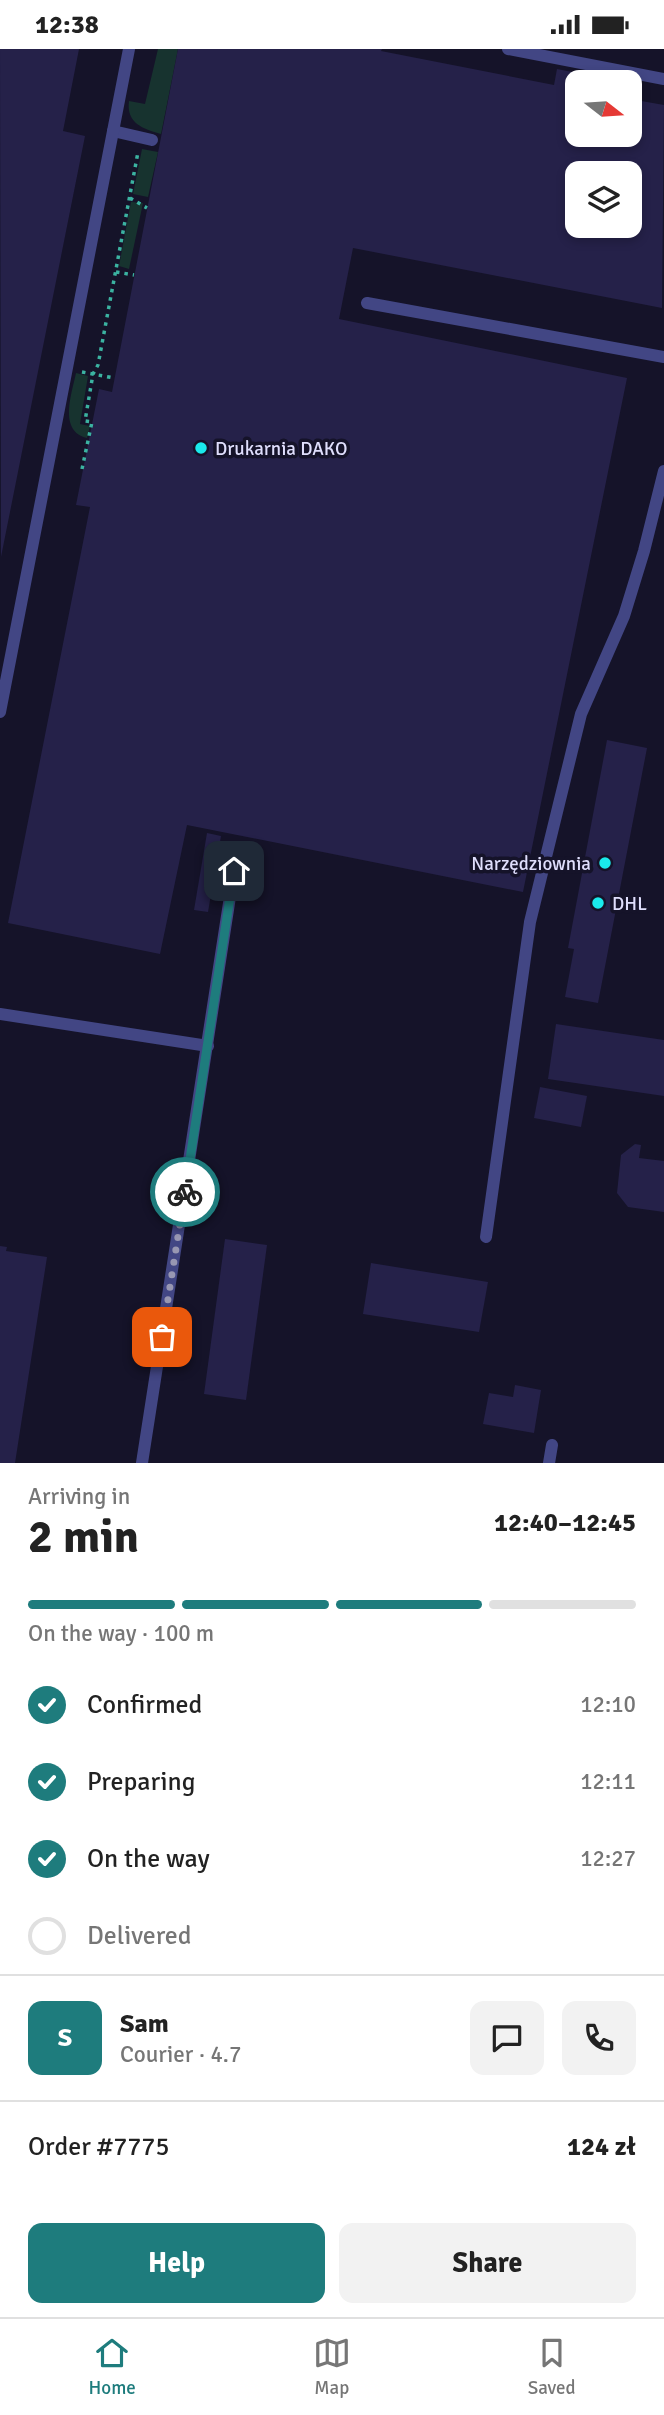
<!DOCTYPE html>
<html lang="en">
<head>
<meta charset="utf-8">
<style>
	:root { --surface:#fff; --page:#f2f2f2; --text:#222; --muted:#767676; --line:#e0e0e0; --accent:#1e7c7d }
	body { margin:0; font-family:Signika,sans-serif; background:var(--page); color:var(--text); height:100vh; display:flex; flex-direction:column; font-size:26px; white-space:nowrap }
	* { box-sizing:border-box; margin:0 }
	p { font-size:23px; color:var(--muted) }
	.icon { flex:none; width:38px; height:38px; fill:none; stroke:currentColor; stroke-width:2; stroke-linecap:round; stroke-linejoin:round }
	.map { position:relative; height:1414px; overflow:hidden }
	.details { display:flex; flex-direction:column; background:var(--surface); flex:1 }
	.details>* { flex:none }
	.needle { width:46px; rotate:107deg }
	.tools { position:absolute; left:565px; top:21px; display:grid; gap:14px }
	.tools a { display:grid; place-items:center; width:77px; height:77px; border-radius:14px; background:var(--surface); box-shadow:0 4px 10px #0003; font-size:35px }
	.pin { position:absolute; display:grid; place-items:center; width:60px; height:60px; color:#fff; margin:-30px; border-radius:14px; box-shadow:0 4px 10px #0006 }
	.courier { position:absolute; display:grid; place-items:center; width:70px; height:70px; margin:-35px; border:5px solid #1e7c7d; border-radius:50%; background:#fff; color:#222; box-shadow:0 2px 9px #0007 }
	.head em { font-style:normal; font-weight:700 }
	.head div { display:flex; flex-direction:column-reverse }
	.head { display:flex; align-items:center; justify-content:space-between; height:119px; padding:0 28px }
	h1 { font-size:46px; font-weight:700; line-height:52px }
	.bar { display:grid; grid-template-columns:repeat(4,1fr); gap:10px 7px; align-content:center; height:84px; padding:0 28px }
	.bar i { height:9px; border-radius:5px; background:var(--line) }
	.bar .on { background:var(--accent) }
	.bar p { grid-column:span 4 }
	.line { display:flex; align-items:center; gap:18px; padding:0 28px; border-top:2px solid var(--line) }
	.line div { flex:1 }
	.round { display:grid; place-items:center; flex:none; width:74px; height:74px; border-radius:14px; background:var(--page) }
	ol { padding:0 28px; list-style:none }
	li { display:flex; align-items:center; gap:21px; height:77px }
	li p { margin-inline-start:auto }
	li .icon { padding:7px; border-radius:50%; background:var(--accent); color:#fff; stroke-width:4 }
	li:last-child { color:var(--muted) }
	li i { width:38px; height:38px; border:4px solid var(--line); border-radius:50% }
	.cta { display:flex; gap:14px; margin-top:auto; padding:14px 28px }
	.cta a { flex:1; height:80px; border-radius:14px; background:var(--accent); color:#fff; font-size:28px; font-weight:700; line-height:80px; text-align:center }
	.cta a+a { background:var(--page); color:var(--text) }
	.status { display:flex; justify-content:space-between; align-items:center; height:49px; padding:0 35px; background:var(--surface); direction:ltr }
	.status svg { height:19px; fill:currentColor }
	.menu { display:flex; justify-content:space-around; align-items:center; height:98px; border-top:2px solid var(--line); background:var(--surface); font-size:19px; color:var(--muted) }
	.menu a { display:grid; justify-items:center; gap:4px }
	.menu .on { color:var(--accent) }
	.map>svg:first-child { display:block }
	.green { fill:#17332f }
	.building { fill:#252149; fill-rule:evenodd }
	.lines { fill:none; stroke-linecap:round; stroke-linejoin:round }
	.path { stroke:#3bb3a1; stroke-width:3.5; stroke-dasharray:3.5 5; stroke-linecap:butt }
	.lane { stroke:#424684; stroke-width:12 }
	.done { stroke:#9897b2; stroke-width:7; stroke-dasharray:0 12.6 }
	.route { stroke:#1e7c7d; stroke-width:9 }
	.poi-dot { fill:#1aeaec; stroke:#151329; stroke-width:2.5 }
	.labels { text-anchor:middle; stroke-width:7; stroke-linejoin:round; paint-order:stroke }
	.poi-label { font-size:19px; fill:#dfdefc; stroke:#151329; text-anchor:start }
</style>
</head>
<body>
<div class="status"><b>12:38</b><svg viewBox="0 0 49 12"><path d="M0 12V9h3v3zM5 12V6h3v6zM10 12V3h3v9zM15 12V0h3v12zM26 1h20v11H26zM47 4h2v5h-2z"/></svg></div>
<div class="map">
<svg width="664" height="1414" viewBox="0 0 664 1414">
	<rect width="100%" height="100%" fill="#151329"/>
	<g class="green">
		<path d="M158 0H178L161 85C143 80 126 74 129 52L145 55Z"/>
		<path d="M142 100 158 103 148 148 133 145Z"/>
		<path d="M131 153 143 154 129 220 119 217Z"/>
		<path d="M76 324 88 327 80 375 90 377 87 389C58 382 72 344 76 324Z"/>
	</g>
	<g class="building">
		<path d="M0 0H79L63 82 85 87 1 508Z"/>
		<path d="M178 0H382L381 2 554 36 557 20 619 32 578 33V86H630V50L664 56 662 259 353 199 339 270 627 329 523 843 187 776 160 905 8 874 90 458 76 456 99 340 112 343ZM578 124H630V177H578Z"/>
		<path d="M607 691 647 699 598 954 565 948 574 900 568 899Z"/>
		<path d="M207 784 221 787 208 863 194 861Z"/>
		<path d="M556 975 664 991V1047L548 1030Z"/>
		<path d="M540 1038 587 1047 581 1078 534 1069Z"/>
		<path d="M635 1095 641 1096 639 1109 664 1112V1163L628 1158 617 1144 621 1106Z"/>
		<path d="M225 1190 267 1196 246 1351 204 1345Z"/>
		<path d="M0 1197 7 1198 6 1202 47 1208 15 1414H0Z"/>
		<path d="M371 1214 488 1233 479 1283 363 1265Z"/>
		<path d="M515 1336 541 1341 534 1384 483 1375 489 1344 513 1348Z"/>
	</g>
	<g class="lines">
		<g class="path">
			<path d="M130 149 147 159"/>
			<path d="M116 223 134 226"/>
			<path d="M82 323 114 329"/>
			<path d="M82 420 92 373 85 372 93 325 98 316 138 103"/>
		</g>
		<g class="lane">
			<path d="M508 0 664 30"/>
			<path d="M113 82 152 91"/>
			<path d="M367 254 664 308"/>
			<path d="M0 663 129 0"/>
			<path d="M0 965 208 997"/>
			<path d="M486 1188 530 873 581 665 624 567 644 502 664 422"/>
			<path d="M142 1414 234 822"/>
			<path d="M549 1414 552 1396"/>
		</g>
	</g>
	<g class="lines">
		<path class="done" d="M162 1288 185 1143"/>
		<path class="route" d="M185 1143 234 822"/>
	</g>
	<g class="poi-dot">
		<circle cx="201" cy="399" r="7"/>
		<circle cx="605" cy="814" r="7"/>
		<circle cx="598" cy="854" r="7"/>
	</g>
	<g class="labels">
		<g class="poi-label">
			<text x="215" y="406">Drukarnia DAKO</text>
			<text x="591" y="821" text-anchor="end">Narzędziownia</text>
			<text x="612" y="861">DHL</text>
		</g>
	</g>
</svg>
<div class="tools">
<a><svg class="needle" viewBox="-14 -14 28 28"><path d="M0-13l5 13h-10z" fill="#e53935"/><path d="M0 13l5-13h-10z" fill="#767676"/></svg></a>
<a><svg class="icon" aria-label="layers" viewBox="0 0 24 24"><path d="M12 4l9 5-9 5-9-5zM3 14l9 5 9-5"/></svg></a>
</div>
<div class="pin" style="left:162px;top:1288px;background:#ea580c"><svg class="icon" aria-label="bag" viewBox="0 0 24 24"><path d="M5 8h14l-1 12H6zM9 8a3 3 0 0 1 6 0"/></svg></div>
<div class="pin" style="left:234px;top:822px;background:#1f2937"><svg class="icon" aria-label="home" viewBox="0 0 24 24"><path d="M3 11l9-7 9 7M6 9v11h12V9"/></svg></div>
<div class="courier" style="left:185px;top:1143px"><svg class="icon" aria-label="bike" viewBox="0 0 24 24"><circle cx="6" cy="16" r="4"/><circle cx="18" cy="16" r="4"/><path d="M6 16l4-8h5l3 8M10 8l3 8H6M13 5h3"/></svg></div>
</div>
<section class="details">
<div class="head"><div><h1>2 min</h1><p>Arriving in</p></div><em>12:40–12:45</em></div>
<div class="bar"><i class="on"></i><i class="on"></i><i class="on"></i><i></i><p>On the way · 100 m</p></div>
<ol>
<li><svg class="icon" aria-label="check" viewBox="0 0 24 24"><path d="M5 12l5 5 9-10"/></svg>Confirmed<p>12:10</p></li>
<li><svg class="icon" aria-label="check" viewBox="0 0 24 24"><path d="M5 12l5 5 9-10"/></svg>Preparing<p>12:11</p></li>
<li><svg class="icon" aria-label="check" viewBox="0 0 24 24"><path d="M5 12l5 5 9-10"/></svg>On the way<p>12:27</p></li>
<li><i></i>Delivered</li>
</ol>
<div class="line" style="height:126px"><b class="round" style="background:var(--accent);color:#fff">S</b><div><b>Sam</b><p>Courier · 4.7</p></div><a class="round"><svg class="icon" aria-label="chat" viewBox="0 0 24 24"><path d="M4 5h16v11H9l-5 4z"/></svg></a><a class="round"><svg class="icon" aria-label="phone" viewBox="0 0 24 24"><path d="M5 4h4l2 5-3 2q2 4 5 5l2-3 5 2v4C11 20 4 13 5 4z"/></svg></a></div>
<div class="line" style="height:91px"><div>Order #7775</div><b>124 zł</b></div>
<div class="cta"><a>Help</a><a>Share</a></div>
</section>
<nav class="menu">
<a class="on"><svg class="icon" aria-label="home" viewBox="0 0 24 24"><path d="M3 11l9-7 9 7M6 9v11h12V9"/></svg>Home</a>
<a><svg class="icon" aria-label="map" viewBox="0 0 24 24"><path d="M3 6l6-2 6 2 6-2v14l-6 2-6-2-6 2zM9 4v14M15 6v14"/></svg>Map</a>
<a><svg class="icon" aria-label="saved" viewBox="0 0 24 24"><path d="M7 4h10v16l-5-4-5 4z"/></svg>Saved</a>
</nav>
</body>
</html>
